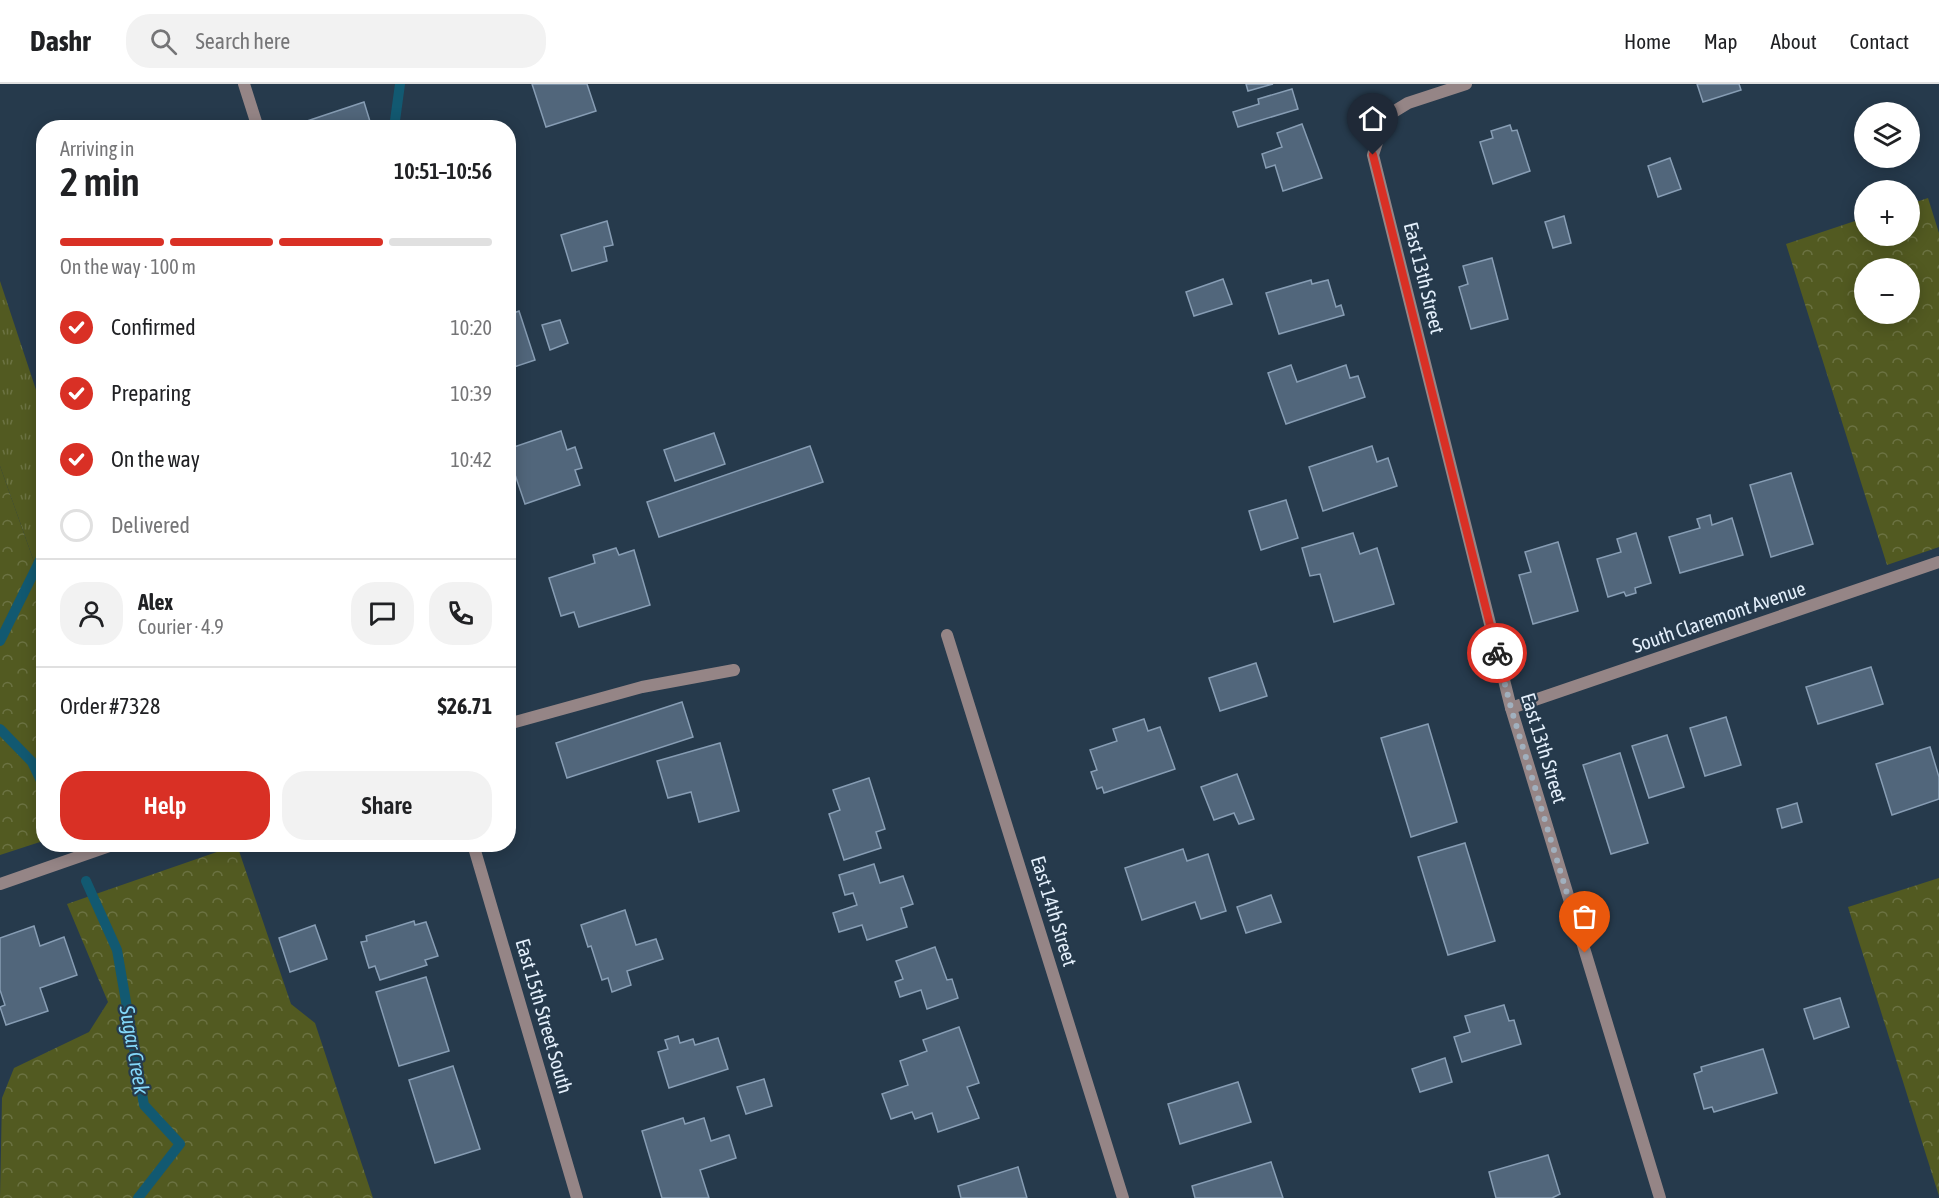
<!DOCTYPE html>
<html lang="en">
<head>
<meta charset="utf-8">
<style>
	:root { --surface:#fff; --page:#f2f2f2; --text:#202124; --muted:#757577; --line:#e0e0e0; --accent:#d93025 }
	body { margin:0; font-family:"Asap Condensed",sans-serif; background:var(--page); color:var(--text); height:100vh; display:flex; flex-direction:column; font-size:22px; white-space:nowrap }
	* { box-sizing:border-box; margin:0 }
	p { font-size:20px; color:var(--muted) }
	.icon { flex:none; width:33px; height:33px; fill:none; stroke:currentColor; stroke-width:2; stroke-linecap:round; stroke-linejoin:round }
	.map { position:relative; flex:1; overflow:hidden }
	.panel { position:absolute; left:36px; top:36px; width:480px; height:732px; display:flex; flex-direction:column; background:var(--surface); border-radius:24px; box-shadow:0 3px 15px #0003 }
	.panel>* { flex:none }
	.buttons { position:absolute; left:1854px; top:18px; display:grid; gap:12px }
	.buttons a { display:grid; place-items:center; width:66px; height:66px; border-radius:50%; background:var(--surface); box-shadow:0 3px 15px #0003; font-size:30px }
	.pin { position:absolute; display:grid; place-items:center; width:51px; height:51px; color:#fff; margin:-62px -26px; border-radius:50% 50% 50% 0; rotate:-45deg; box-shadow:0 0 6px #0007 }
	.pin .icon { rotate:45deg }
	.courier { position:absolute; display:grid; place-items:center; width:60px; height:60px; margin:-30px; border:4px solid #d93025; border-radius:50%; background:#fff; color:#222; box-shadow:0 2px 8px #0007 }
	.overview em { font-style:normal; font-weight:600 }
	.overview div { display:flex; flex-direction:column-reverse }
	.overview { display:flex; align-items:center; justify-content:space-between; height:102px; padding:0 24px }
	h1 { font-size:39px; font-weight:600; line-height:45px }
	.bar { display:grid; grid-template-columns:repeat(4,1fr); gap:9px 6px; align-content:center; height:72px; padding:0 24px }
	.bar i { height:8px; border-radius:4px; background:var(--line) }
	.bar .on { background:var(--accent) }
	.bar p { grid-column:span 4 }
	.line { display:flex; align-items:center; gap:15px; padding:0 24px; border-top:2px solid var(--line) }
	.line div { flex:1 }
	.round { display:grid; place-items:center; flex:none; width:63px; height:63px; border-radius:24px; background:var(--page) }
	ol { padding:0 24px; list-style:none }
	li { display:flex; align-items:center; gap:18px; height:66px }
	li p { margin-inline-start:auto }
	li .icon { padding:6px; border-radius:50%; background:var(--accent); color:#fff; stroke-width:4 }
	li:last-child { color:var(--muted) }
	li i { width:33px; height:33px; border:3px solid var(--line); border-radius:50% }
	.button { display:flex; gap:12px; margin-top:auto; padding:12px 24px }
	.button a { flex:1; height:69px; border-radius:24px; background:var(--accent); color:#fff; font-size:24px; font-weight:600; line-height:69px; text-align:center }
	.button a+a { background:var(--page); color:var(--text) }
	header { display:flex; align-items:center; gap:36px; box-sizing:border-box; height:84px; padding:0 30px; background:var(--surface); border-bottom:2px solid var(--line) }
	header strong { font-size:28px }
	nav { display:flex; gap:33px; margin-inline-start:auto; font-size:21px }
	.search { width:420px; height:54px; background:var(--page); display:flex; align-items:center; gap:15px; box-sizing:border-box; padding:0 21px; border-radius:24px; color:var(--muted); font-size:22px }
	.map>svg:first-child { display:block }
	.grass { fill:url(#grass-tufts) }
	.forest { fill:url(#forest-crowns); fill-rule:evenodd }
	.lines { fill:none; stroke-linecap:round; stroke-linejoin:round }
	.stream { stroke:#125971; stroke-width:10 }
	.building { fill:#51667b; stroke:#879db4; stroke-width:1.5 }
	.service { stroke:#958586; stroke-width:12 }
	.minor { stroke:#958586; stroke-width:12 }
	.done { stroke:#a1b0be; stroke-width:6; stroke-dasharray:0 10.8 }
	.route { stroke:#d93025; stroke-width:8 }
	.labels { text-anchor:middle; stroke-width:4.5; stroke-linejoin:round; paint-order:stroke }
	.street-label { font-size:20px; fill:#e3effb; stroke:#263a4c }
	.water-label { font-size:21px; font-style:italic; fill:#83d7f9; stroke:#263a4c }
</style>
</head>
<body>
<header>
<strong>Dashr</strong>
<div class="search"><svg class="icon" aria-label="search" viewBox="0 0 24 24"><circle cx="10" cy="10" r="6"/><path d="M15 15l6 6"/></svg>Search here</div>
<nav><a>Home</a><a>Map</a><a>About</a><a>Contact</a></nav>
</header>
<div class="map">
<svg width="1939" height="1114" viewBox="0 0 1939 1114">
	<defs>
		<pattern id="grass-tufts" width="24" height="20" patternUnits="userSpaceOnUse" patternTransform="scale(1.5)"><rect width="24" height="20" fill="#525a21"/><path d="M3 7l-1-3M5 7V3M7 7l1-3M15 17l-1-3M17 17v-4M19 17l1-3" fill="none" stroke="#6b7242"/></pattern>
		<pattern id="forest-crowns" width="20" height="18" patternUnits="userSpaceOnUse" patternTransform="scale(1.5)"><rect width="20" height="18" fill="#525a21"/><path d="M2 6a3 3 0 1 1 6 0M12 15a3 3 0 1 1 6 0" fill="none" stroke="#6b7242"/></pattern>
	</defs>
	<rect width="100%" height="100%" fill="#263a4c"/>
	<path class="grass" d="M0 197 43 327V503L0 382Z"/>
	<g class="forest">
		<path d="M1928 114 1939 149V463L1887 481 1786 160 1864 134V152H1910V120ZM1864 184H1910V230H1864Z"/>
		<path d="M0 382 43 503V757L0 771Z"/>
		<path d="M237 761 291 920 315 939 373 1114H0L2 1014 14 984 89 948 108 918 67 820Z"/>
		<path d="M1939 794V1112L1848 823Z"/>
	</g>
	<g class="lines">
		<g class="stream">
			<path d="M394 44 400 0"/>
			<path d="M0 557 44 468"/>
			<path d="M0 645 32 678 44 703"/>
			<path d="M86 797 117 866 144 1021 180 1060 138 1114"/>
		</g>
	</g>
	<g class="building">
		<path d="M532 0H587L596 27 546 43Z"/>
		<path d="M1246 0H1273L1248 7Z"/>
		<path d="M1697 0H1739L1741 6 1703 18Z"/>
		<path d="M1292 5 1298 25 1238 43 1233 28 1259 20 1258 15Z"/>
		<path d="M364 18 372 44H296L295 41Z"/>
		<path d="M1302 40 1322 94 1283 107 1275 81 1266 84 1262 70 1282 63 1277 49Z"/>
		<path d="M1510 41 1512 47 1517 46 1530 87 1493 100 1480 58 1493 54 1491 47Z"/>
		<path d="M1670 74 1681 105 1658 113 1648 82Z"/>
		<path d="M1564 132 1571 159 1553 164 1545 138Z"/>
		<path d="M607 137 613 161 604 163 607 177 572 187 561 151Z"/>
		<path d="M1492 174 1508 235 1471 245 1459 203 1468 200 1463 182Z"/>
		<path d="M1223 195 1232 220 1194 232 1186 208Z"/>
		<path d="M1311 196 1312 200 1328 196 1336 223 1341 221 1344 231 1279 250 1266 209Z"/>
		<path d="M519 227 535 276 508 285V231Z"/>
		<path d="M560 236 568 259 550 266 542 241Z"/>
		<path d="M1291 281 1297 298 1346 281 1350 294 1358 292 1365 313 1286 340 1268 289Z"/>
		<path d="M561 347 567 366 575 363 582 384 575 386 580 401 525 420 508 370V365Z"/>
		<path d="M714 349 725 380 675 397 664 366Z"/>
		<path d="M810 362 823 398 659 453 647 418Z"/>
		<path d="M1372 362 1377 378 1388 374 1397 402 1323 427 1309 383Z"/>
		<path d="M1791 389 1813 460 1771 473 1750 401Z"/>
		<path d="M1286 416 1298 454 1261 466 1249 427Z"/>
		<path d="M1710 431 1712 441 1732 434 1743 471 1680 489 1669 453 1700 444 1697 435Z"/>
		<path d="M1353 449 1360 470 1377 464 1394 520 1334 538 1320 490 1310 492 1302 464Z"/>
		<path d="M1636 449 1651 499 1635 504 1636 509 1626 512 1624 508 1608 513 1597 475 1621 468 1617 455Z"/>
		<path d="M1558 458 1578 527 1533 540 1519 491 1531 488 1525 468Z"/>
		<path d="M616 464 619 471 634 466 650 521 579 543 574 528 561 532 549 494 595 479 593 471Z"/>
		<path d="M1256 579 1267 612 1220 627 1209 594Z"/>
		<path d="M1871 583 1883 620 1818 640 1806 603Z"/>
		<path d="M682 618 693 653 567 694 556 659Z"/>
		<path d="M1726 633 1741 681 1705 692 1690 644Z"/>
		<path d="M1144 635 1148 647 1160 643 1175 685 1104 709 1102 703 1097 705 1091 688 1097 686 1090 666 1117 657 1113 645Z"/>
		<path d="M1428 640 1457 738 1411 753 1381 654Z"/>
		<path d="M1667 651 1684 703 1649 714 1632 662Z"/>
		<path d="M720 659 739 727 699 738 691 708 668 714 657 677Z"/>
		<path d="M1930 663 1939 693V715L1892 731 1876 680Z"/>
		<path d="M1620 669 1648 759 1611 770 1583 681Z"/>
		<path d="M1237 690 1254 735 1239 740 1234 729 1214 736 1201 703Z"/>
		<path d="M869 694 885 745 876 748 881 764 844 776 829 730 840 726 833 706Z"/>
		<path d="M1797 719 1802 738 1782 744 1777 725Z"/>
		<path d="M1465 759 1495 857 1448 871 1418 773Z"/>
		<path d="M1183 765 1187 777 1208 770 1226 827 1201 835 1195 818 1142 836 1125 784Z"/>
		<path d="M874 780 880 799 903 792 913 820 901 824 907 843 867 856 862 841 839 848 833 829 857 821 853 809 845 811 839 791Z"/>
		<path d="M1271 811 1281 838 1246 849 1237 823Z"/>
		<path d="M625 826 636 861 656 855 663 875 627 887 631 901 612 908 608 894 602 896 591 862 588 863 581 841Z"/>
		<path d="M414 837 415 841 426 838 438 872 425 876 427 881 380 896 375 882 369 884 361 858 367 857 366 852Z"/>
		<path d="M315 841 327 875 290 888 279 854Z"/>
		<path d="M34 842 40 862 64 853 77 891 40 904 48 927 6 941 0 923 5 921 0 906V854Z"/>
		<path d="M935 863 947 896 952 895 958 914 927 925 921 906 900 913 895 898 903 895 896 877Z"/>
		<path d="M426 893 449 967 399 982 376 908Z"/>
		<path d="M1840 914 1849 943 1814 955 1804 925Z"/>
		<path d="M1504 921 1509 937 1514 936 1521 960 1462 978 1454 953 1470 948 1465 932Z"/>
		<path d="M959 943 979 999 967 1003 979 1034 938 1048 932 1029 915 1035 912 1028 891 1035 882 1010 908 1001 900 977 927 967 923 956Z"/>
		<path d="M678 952 680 959 693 955 695 961 718 954 728 985 669 1004 658 968 668 965 665 956Z"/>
		<path d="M1763 965 1777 1009 1714 1028 1712 1023 1704 1025 1694 990 1702 987 1701 983Z"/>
		<path d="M1445 974 1452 998 1420 1008 1412 985Z"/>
		<path d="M453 982 480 1065 435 1079 409 996Z"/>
		<path d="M764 995 772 1022 746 1030 737 1003Z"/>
		<path d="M1238 998 1251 1038 1180 1060 1168 1020Z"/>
		<path d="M683 1034 685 1040 704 1034 711 1057 729 1051 736 1074 700 1086 709 1114H662L642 1047Z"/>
		<path d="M1548 1071 1560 1110 1552 1114H1496L1489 1088Z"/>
		<path d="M1271 1078 1283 1114H1195L1192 1102Z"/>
		<path d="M1018 1083 1027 1114H961L958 1102Z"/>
	</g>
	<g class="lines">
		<path class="service" d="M508 640 642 603 734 586"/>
		<g class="minor">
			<path d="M244 0 258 44"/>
			<path d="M1466 0 1408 19 1385 33 1373 71 1511 624 1660 1114"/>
			<path d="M947 551 1123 1114"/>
			<path d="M1511 624 1939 478"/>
			<path d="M473 760 577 1114"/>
			<path d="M0 800 115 760"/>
		</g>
	</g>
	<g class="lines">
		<path class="done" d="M1497 569 1511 624 1585 869"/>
		<path class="route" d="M1373 71 1497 569"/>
	</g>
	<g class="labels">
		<g class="street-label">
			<text transform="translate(1424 194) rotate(76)" y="7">East 13th Street</text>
			<text transform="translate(1719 533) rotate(-19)" y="7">South Claremont Avenue</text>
			<text transform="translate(1544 664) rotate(73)" y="7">East 13th Street</text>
			<text transform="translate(1054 827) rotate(73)" y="7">East 14th Street</text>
			<text transform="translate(544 932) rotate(74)" y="7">East 15th Street South</text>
		</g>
		<g class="water-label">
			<text transform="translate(134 966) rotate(80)" y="7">Sugar Creek</text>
		</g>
	</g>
</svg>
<div class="buttons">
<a><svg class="icon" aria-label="layers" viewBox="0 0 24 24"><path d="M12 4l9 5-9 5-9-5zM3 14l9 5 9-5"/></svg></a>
<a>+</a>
<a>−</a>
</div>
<div class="pin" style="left:1585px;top:869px;background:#ea580c"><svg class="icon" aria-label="bag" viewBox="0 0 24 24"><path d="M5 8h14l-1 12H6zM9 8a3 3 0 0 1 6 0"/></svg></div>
<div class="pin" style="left:1373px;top:71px;background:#1f2937"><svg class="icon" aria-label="home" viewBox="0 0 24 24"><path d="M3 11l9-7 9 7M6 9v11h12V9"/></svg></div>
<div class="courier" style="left:1497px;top:569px"><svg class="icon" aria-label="bike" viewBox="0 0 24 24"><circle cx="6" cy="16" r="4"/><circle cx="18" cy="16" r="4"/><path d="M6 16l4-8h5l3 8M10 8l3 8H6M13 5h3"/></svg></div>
<section class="panel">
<div class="overview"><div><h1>2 min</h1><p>Arriving in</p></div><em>10:51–10:56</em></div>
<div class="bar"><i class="on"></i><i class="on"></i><i class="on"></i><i></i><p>On the way · 100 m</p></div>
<ol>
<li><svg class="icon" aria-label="check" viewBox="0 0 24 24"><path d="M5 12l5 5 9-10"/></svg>Confirmed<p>10:20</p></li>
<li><svg class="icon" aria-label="check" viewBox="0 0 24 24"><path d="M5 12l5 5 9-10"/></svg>Preparing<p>10:39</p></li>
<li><svg class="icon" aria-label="check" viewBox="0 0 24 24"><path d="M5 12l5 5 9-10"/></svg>On the way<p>10:42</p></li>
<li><i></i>Delivered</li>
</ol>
<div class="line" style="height:108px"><a class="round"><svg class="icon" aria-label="person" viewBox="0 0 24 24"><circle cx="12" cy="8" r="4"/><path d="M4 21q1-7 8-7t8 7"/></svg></a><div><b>Alex</b><p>Courier · 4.9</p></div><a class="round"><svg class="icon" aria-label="chat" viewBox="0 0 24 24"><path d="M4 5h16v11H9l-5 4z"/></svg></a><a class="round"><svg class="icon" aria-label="phone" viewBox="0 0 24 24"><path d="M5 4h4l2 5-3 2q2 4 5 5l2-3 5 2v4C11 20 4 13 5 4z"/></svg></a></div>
<div class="line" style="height:78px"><div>Order #7328</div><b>$26.71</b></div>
<div class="button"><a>Help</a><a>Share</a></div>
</section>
</div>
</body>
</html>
